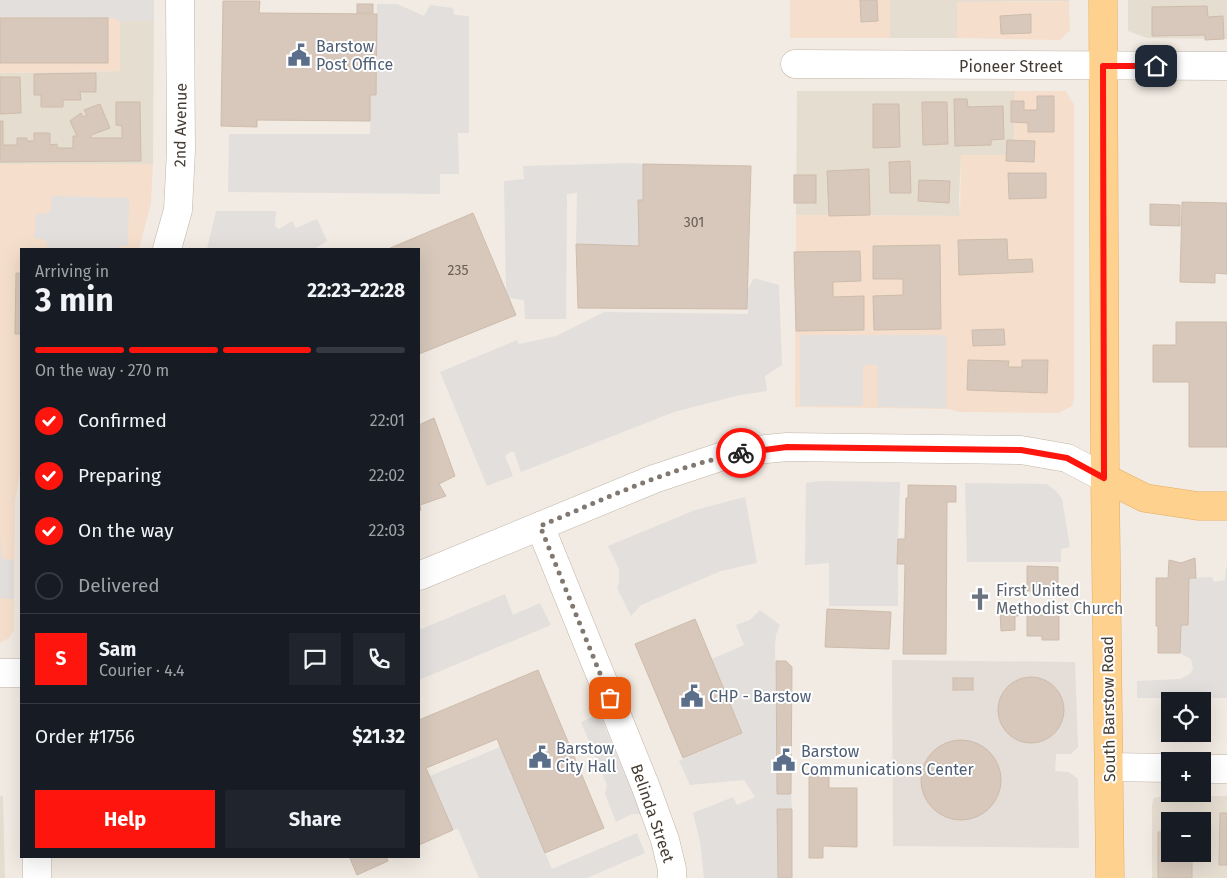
<!DOCTYPE html>
<html lang="en">
<head>
<meta charset="utf-8">
<style>
	:root { --surface:#171b24; --page:#20242c; --text:#f1f3f6; --muted:#9ea1a6; --line:#363941; --accent:#fe150d }
	body { margin:0; font-family:"Fira Sans",sans-serif; background:var(--page); color:var(--text); height:100vh; display:flex; flex-direction:column; font-size:19px; white-space:nowrap }
	* { box-sizing:border-box; margin:0 }
	p { font-size:16px; color:var(--muted) }
	.icon { flex:none; width:28px; height:28px; fill:none; stroke:currentColor; stroke-width:2; stroke-linecap:round; stroke-linejoin:round }
	.map { position:relative; flex:1; overflow:hidden }
	.drawer { position:absolute; left:20px; top:248px; width:400px; height:610px; display:flex; flex-direction:column; background:var(--surface); border-radius:0px; box-shadow:0 5px 20px #0002 }
	.drawer>* { flex:none }
	.buttons { position:absolute; left:1161px; top:692px; display:grid; gap:10px }
	.buttons a { display:grid; place-items:center; width:50px; height:50px; border-radius:0px; background:var(--surface); box-shadow:0 5px 20px #0002; font-size:25px }
	.pin { position:absolute; display:grid; place-items:center; width:42px; height:42px; color:#fff; margin:-21px; border-radius:10px; box-shadow:0 2px 8px #0006 }
	.courier { position:absolute; display:grid; place-items:center; width:50px; height:50px; margin:-25px; border:4px solid #fe150d; border-radius:50%; background:#fff; color:#222; box-shadow:0 1px 6px #0007 }
	.head em { font-style:normal; font-weight:700 }
	.head div { display:flex; flex-direction:column-reverse }
	.head { display:flex; align-items:center; justify-content:space-between; height:85px; padding:0 15px }
	h1 { font-size:32px; font-weight:700; line-height:38px }
	.bar { display:grid; grid-template-columns:repeat(4,1fr); gap:8px 5px; align-content:center; height:60px; padding:0 15px }
	.bar i { height:6px; border-radius:4px; background:var(--line) }
	.bar .active { background:var(--accent) }
	.bar p { grid-column:span 4 }
	.line { display:flex; align-items:center; gap:12px; padding:0 15px; border-top:1px solid var(--line) }
	.line div { flex:1 }
	.round { display:grid; place-items:center; flex:none; width:52px; height:52px; border-radius:0px; background:var(--page) }
	ol { padding:0 15px; list-style:none }
	li { display:flex; align-items:center; gap:15px; height:55px }
	li p { margin-inline-start:auto }
	li .icon { padding:5px; border-radius:50%; background:var(--accent); color:#fff; stroke-width:4 }
	li:last-child { color:var(--muted) }
	li i { width:28px; height:28px; border:2px solid var(--line); border-radius:50% }
	.action { display:flex; gap:10px; margin-top:auto; padding:10px 15px }
	.action a { flex:1; height:58px; border-radius:0px; background:var(--accent); color:#fff; font-size:20px; font-weight:700; line-height:58px; text-align:center }
	.action a+a { background:var(--page); color:var(--text) }
	.map>svg:first-child { display:block }
	.residential { fill:#e6ddd1; fill-rule:evenodd }
	.commercial { fill:#f5dfcc }
	.industrial { fill:#e4ddd8 }
	.parking { fill:#e2dfdc }
	.building { fill:#d7c8bb; stroke:#cebcab }
	.lines { fill:none; stroke-linecap:round; stroke-linejoin:round }
	.minor-casing { stroke:#c0b5a8; stroke-width:29 }
	.major-casing { stroke:#e5ac5d; stroke-width:29 }
	.minor { stroke:#fff; stroke-width:28 }
	.major { stroke:#ffd18f; stroke-width:28 }
	.done { stroke:#817971; stroke-width:5; stroke-dasharray:0 9 }
	.route { stroke:#fe150d; stroke-width:6 }
	.labels { text-anchor:middle; stroke-width:4; stroke-linejoin:round; paint-order:stroke }
	.number-label { font-size:14px; fill:#695e55 }
	.service-label { font-size:16px; fill:#4e5e75; stroke:#fff; text-anchor:start }
	.street-label { font-size:16px; fill:#443b33; stroke:#fff }
	.worship-label { font-size:16px; fill:#5b616d; stroke:#fff; text-anchor:start }
</style>
</head>
<body>
<div class="map">
<svg width="1227" height="878" viewBox="0 0 1227 878">
	<rect width="100%" height="100%" fill="#f2ebe3"/>
	<g class="residential">
		<path d="M890 0H1069V1L957 2V38H890Z"/>
		<path d="M1128 0H1227V39L1147 38 1128 31Z"/>
		<path d="M120 21H154L153 164H0V73L119 71Z"/>
		<path d="M797 91H1015L1014 155H961L959 200 960 216 796 215Z"/>
		<path d="M0 796H3L5 878H0Z"/>
		<path d="M1163 796H1227V878H1152V805L1154 798ZM1170 821H1202V854H1170Z"/>
	</g>
	<g class="commercial">
		<path d="M0 0H154V21H120V71L0 73Z"/>
		<rect x="790" y="0" width="100" height="38"/>
		<path d="M1069 1 1070 30 1060 40 957 38V2Z"/>
		<path d="M1015 91H1066L1074 105V399L1072 406 1059 413 959 412 949 409 795 407 796 215 960 216 961 155H1014Z"/>
		<path d="M0 164H153L151 203 139 249H21V468L15 501 14 630 9 638 0 643Z"/>
	</g>
	<path class="industrial" d="M892 660 1075 662 1078 747 1071 754H1056L1055 771 1069 772 1078 779 1079 848 893 846Z"/>
	<g class="parking">
		<path d="M0 0H154V21H120L113 18 0 17Z"/>
		<path d="M377 4H397L424 16 430 5 453 8 454 15 469 16V133H458L459 174H440V194L228 192 229 134H370V95L376 94Z"/>
		<path d="M631 163 643 164V200L638 201 639 246 576 244 577 193 567 194 566 319H525L524 300 509 298 506 291 504 181 524 179 523 166Z"/>
		<path d="M52 196 129 198 128 246 119 245V249H47V243L43 239 34 238 36 214 50 213Z"/>
		<path d="M216 211H276L275 226 279 229 292 221 296 228 317 219 327 241 314 249H207Z"/>
		<path d="M754 278 779 285 782 365 765 376 767 391 740 395 674 412 521 472 514 452H510L505 456 513 476 487 486 440 372 517 340 519 344 556 336 604 312 748 314V289Z"/>
		<path d="M800 335H946V408L878 407V365H863V406H800Z"/>
		<path d="M820 481 900 482 898 539V606H829V563L805 565 806 483Z"/>
		<path d="M965 483 1047 484 1057 492 1062 499 1070 547 1061 549V562H967Z"/>
		<path d="M745 497 757 563 721 571 641 605 631 616 617 588 619 582V569L608 546 695 510Z"/>
		<path d="M0 539 2 559 14 560V599L0 598Z"/>
		<path d="M1226 567H1227V698H1137V681L1180 679 1190 674 1193 668 1191 659 1180 653 1181 625 1188 624 1189 578 1212 577 1214 582 1225 580Z"/>
		<path d="M505 594 513 615 540 603 551 625 419 680V630Z"/>
		<path d="M760 610 780 625 776 635 775 646 777 794H791L792 809 777 810 778 878H704L700 841 693 813 733 797 737 805 755 797 744 780 690 785 679 761 742 733 712 659 744 645 736 625 750 620Z"/>
		<path d="M595 704 643 817 639 814H632L616 822 605 794 607 785 581 722 594 716Z"/>
		<path d="M500 747 552 869 637 833 645 853 587 878H479L458 829 453 830 430 776Z"/>
	</g>
	<g class="building">
		<path d="M860 0H877L878 21 861 22Z"/>
		<path d="M223 1H260L259 13 377 14 376 95H370V121L257 120V127L221 126Z"/>
		<rect x="357" y="4" width="16" height="9"/>
		<path d="M1207 6 1208 17 1223 16 1224 39 1205 40V35L1152 36V7Z"/>
		<path d="M1031 14V33L1001 34 1000 16Z"/>
		<rect x="0" y="18" width="108" height="45"/>
		<path d="M96 73V92H80L81 100H63V107H41V95H34V74Z"/>
		<path d="M0 77H20L21 113 0 114Z"/>
		<path d="M1037 96H1054V132H1028V123L1011 122V101H1024V110H1037Z"/>
		<path d="M954 99H967L968 107 1003 106 1004 139 991 140V145L955 146Z"/>
		<path d="M116 102H140L141 161 0 162V121H3V145H17V138H27V141H34V133H50V145L57 144V148H73V136H77L70 121 81 113 83 117 87 115 84 110 100 104 110 128 91 135V138H122V126L116 125Z"/>
		<path d="M922 102H947L948 144 923 145Z"/>
		<path d="M873 104H899L900 147 873 148Z"/>
		<path d="M1007 140 1035 141 1034 162 1006 161Z"/>
		<path d="M910 161 911 193H890L889 162Z"/>
		<path d="M643 164 751 166 747 309 578 308 576 244 639 246 638 200H643Z"/>
		<path d="M869 169 870 215 829 216 827 171Z"/>
		<path d="M1008 173H1046V198L1009 199Z"/>
		<rect x="794" y="175" width="22" height="28"/>
		<path d="M919 180 950 181 949 203 918 201Z"/>
		<path d="M1182 202 1227 203V274L1215 273V283L1180 282Z"/>
		<path d="M1150 204 1180 205V226L1150 225Z"/>
		<path d="M473 213 516 315 419 354V249H388Z"/>
		<path d="M1007 239 1008 260 1032 259 1033 272 959 275 958 240Z"/>
		<path d="M940 245 941 329 874 330 873 296 903 295V279H873V246Z"/>
		<path d="M860 251 861 281 833 282V297L864 296V330L796 331 794 252Z"/>
		<path d="M16 273H21V334H15Z"/>
		<path d="M1176 322H1227V447H1189V382H1153V345H1176Z"/>
		<path d="M1004 329 1005 345 973 346 972 330Z"/>
		<path d="M968 360 1009 361 1008 367H1022V360H1048L1047 393 967 390Z"/>
		<path d="M434 418 455 476 439 484 446 496 420 505 421 510 419 511V425Z"/>
		<path d="M908 485 956 486V502H947L946 654H903L905 564H897L898 539H905L906 498H908Z"/>
		<path d="M1195 558 1196 578H1189L1188 625H1181L1180 653H1158V626H1156V578H1168L1169 560 1181 563Z"/>
		<path d="M1027 566 1058 567V594H1042V591H1027Z"/>
		<path d="M1017 608 1018 616H1015V630L1001 631 1000 611H1010V609Z"/>
		<path d="M827 609 891 612 889 649 825 647Z"/>
		<path d="M1027 611H1059V640H1042V636H1027Z"/>
		<path d="M695 619 742 733 683 758 635 644Z"/>
		<path d="M776 661H786L792 667 791 794H777Z"/>
		<path d="M538 670 604 828 545 853 497 739 426 768 453 830 419 845V720Z"/>
		<circle cx="1031" cy="710" r="33"/>
		<rect x="953" y="678" width="20" height="12"/>
		<circle cx="961" cy="780" r="40"/>
		<path d="M809 773H829V788H857V847L823 846V858H809Z"/>
		<path d="M777 809H792V878H778Z"/>
		<path d="M1183 813H1205V860H1192V878H1158V832H1170V854H1202V821H1183Z"/>
		<path d="M1220 813H1227V865H1219Z"/>
		<path d="M349 856H386L388 861 357 875Z"/>
	</g>
	<g class="lines">
		<defs>
			<g id="minor">
				<path d="M795 64 1227 66"/>
				<path d="M167 249 178 210 181 150 180 0"/>
				<path d="M540 526 645 785 665 840 672 869V878"/>
				<path d="M419 576 654 479 720 457 756 450 787 447 1021 450 1067 458 1105 478"/>
				<path d="M0 673H21"/>
				<path d="M1109 767 1170 768"/>
				<path d="M1202 769H1227"/>
				<path d="M37 878V856"/>
			</g>
			<g id="major">
				<path d="M1103 0 1105 478 1110 878"/>
				<path d="M1105 478 1145 498 1198 506H1227"/>
			</g>
		</defs>
		<use href="#minor" class="minor-casing"/>
		<use href="#major" class="major-casing"/>
		<use href="#minor" class="minor"/>
		<use href="#major" class="major"/>
	</g>
	<g class="lines">
		<path class="done" d="M610 698 540 526C605 499 671 467 741 453"/>
		<path class="route" d="M741 453 787 447 1021 450 1067 458 1104 478 1103 66H1156"/>
	</g>
	<defs>
		<symbol id="civic-bare" viewBox="-9 -9 18 18"><path d="M-.6-6.5H3V-4.5H.6V-3L4-1V1h2V6H-6V1h2V-1L-.6-3ZM-1.2 2.5V6h2.4V2.5Z" fill="#5c6f8a" stroke="#fff" stroke-width="2.5" paint-order="stroke"/></symbol>
		<symbol id="church-bare" viewBox="-9 -9 18 18"><path d="M-1.2-6h2.4v3.5h3.3v2.4h-3.3V6h-2.4V-.1h-3.3v-2.4h3.3Z" fill="#6b7280" stroke="#fff" stroke-width="2.5" paint-order="stroke"/></symbol>
	</defs>
	<g fill-rule="evenodd">
		<use href="#civic-bare" x="283" y="39" width="32" height="32"/>
		<use href="#church-bare" x="964" y="583" width="32" height="32"/>
		<use href="#civic-bare" x="676" y="680" width="32" height="32"/>
		<use href="#civic-bare" x="524" y="741" width="32" height="32"/>
		<use href="#civic-bare" x="768" y="744" width="32" height="32"/>
	</g>
	<g class="labels">
		<g class="number-label">
			<text x="694" y="227">301</text>
			<text x="458" y="275">235</text>
		</g>
		<g class="service-label">
			<text x="316" y="52">Barstow<tspan x="316" dy="18">Post Office</tspan></text>
			<text x="709" y="702">CHP - Barstow</text>
			<text x="556" y="754">Barstow<tspan x="556" dy="18">City Hall</tspan></text>
			<text x="801" y="757">Barstow<tspan x="801" dy="18">Communications Center</tspan></text>
		</g>
		<g class="street-label">
			<text x="1011" y="72">Pioneer Street</text>
			<text transform="translate(180 125) rotate(-89)" y="6">2nd Avenue</text>
			<text transform="translate(1108 709) rotate(-91)" y="6">South Barstow Road</text>
			<text transform="translate(653 813) rotate(71)" y="6">Belinda Street</text>
		</g>
		<g class="worship-label">
			<text x="996" y="596">First United<tspan x="996" dy="18">Methodist Church</tspan></text>
		</g>
	</g>
</svg>
<div class="buttons">
<a><svg class="icon" aria-label="locate" viewBox="0 0 24 24"><circle cx="12" cy="12" r="6"/><path d="M12 2v4M12 18v4M2 12h4M18 12h4"/></svg></a>
<a>+</a>
<a>−</a>
</div>
<div class="pin" style="left:610px;top:698px;background:#ea580c"><svg class="icon" aria-label="bag" viewBox="0 0 24 24"><path d="M5 8h14l-1 12H6zM9 8a3 3 0 0 1 6 0"/></svg></div>
<div class="pin" style="left:1156px;top:66px;background:#1f2937"><svg class="icon" aria-label="home" viewBox="0 0 24 24"><path d="M3 11l9-7 9 7M6 9v11h12V9"/></svg></div>
<div class="courier" style="left:741px;top:453px"><svg class="icon" aria-label="bike" viewBox="0 0 24 24"><circle cx="6" cy="16" r="4"/><circle cx="18" cy="16" r="4"/><path d="M6 16l4-8h5l3 8M10 8l3 8H6M13 5h3"/></svg></div>
<section class="drawer">
<div class="head"><div><h1>3 min</h1><p>Arriving in</p></div><em>22:23–22:28</em></div>
<div class="bar"><i class="active"></i><i class="active"></i><i class="active"></i><i></i><p>On the way · 270 m</p></div>
<ol>
<li><svg class="icon" aria-label="check" viewBox="0 0 24 24"><path d="M5 12l5 5 9-10"/></svg>Confirmed<p>22:01</p></li>
<li><svg class="icon" aria-label="check" viewBox="0 0 24 24"><path d="M5 12l5 5 9-10"/></svg>Preparing<p>22:02</p></li>
<li><svg class="icon" aria-label="check" viewBox="0 0 24 24"><path d="M5 12l5 5 9-10"/></svg>On the way<p>22:03</p></li>
<li><i></i>Delivered</li>
</ol>
<div class="line" style="height:90px"><b class="round" style="background:var(--accent);color:#fff">S</b><div><b>Sam</b><p>Courier · 4.4</p></div><a class="round"><svg class="icon" aria-label="chat" viewBox="0 0 24 24"><path d="M4 5h16v11H9l-5 4z"/></svg></a><a class="round"><svg class="icon" aria-label="phone" viewBox="0 0 24 24"><path d="M5 4h4l2 5-3 2q2 4 5 5l2-3 5 2v4C11 20 4 13 5 4z"/></svg></a></div>
<div class="line" style="height:65px"><div>Order #1756</div><b>$21.32</b></div>
<div class="action"><a>Help</a><a>Share</a></div>
</section>
</div>
</body>
</html>
